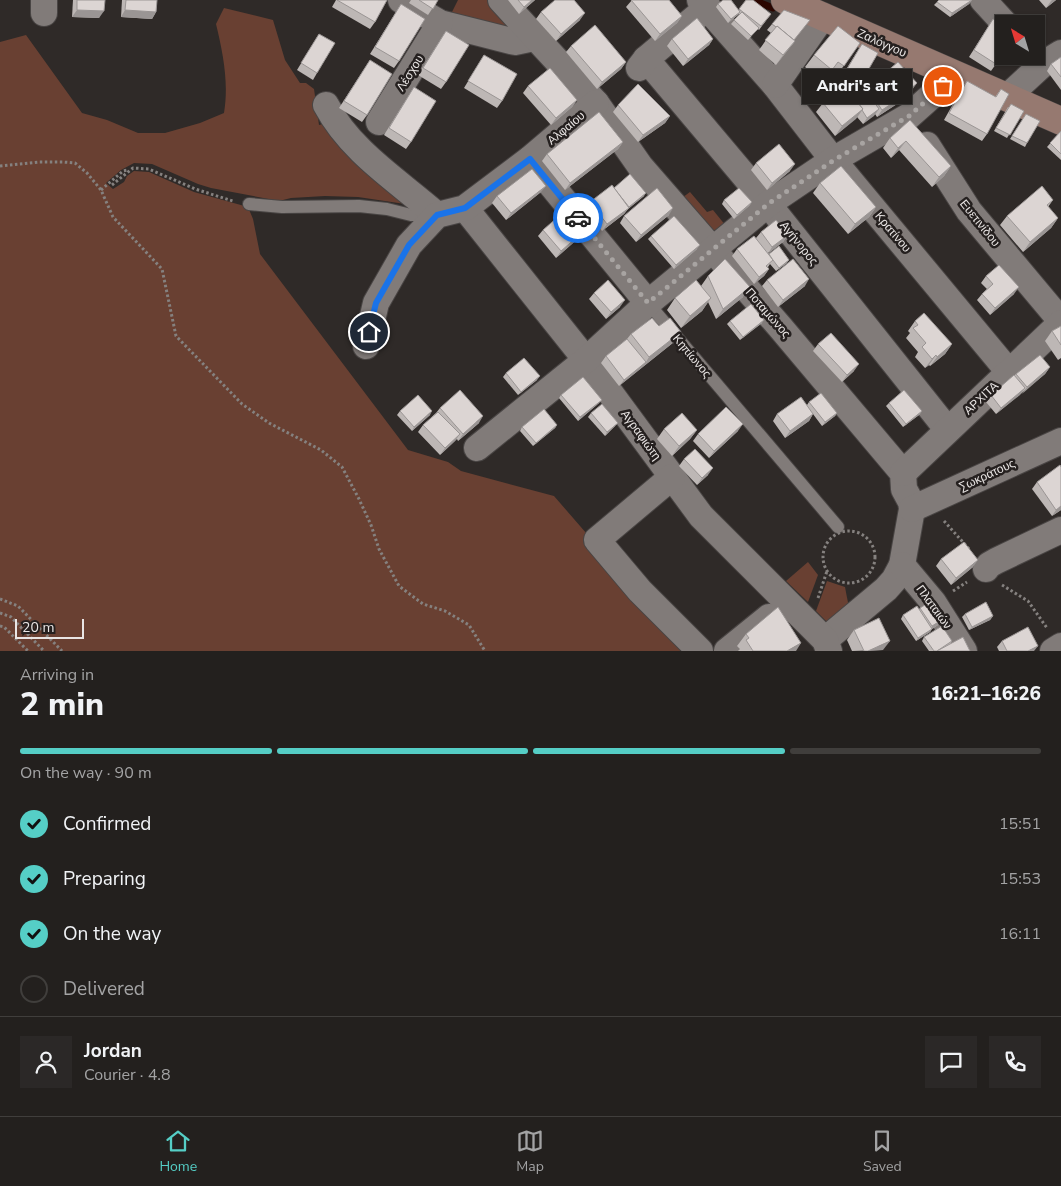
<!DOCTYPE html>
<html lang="en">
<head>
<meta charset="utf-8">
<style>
	:root { --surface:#23201e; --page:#2b2827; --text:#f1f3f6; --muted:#a3a3a4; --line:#403e3c; --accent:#55cec6 }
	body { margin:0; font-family:"Nunito Sans",sans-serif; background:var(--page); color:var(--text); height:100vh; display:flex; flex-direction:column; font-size:19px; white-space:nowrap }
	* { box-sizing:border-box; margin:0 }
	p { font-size:16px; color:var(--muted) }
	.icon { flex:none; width:28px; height:28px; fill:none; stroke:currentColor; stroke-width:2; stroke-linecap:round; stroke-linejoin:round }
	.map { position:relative; height:651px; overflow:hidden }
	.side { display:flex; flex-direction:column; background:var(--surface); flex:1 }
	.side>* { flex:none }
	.needle { width:32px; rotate:322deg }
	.fabs { position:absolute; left:995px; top:15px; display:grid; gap:10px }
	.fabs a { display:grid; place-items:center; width:50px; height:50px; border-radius:0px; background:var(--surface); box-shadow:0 1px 4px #0004,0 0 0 1px var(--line); font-size:25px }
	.scale { position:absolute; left:15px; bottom:12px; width:69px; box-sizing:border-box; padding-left:5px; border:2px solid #e9e5e4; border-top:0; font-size:14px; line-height:18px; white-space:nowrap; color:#e9e5e4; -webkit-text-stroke:4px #25201f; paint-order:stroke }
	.pin { position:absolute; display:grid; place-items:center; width:42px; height:42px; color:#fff; margin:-21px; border:2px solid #fff; border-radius:50%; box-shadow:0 1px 5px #0007 }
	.courier { position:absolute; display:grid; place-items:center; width:50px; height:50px; margin:-25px; border:4px solid #1a73e8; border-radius:50%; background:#fff; color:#222; box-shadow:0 1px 6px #0007 }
	.bubble { position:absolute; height:35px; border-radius:0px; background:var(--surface); box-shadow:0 1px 4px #0004,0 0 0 1px var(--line); font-size:16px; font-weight:800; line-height:35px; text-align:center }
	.summary em { font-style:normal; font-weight:800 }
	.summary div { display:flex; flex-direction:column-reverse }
	.summary { display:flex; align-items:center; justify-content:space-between; height:85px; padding:0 20px }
	h1 { font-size:32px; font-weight:800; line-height:38px }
	.bar { display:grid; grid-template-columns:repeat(4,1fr); gap:8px 5px; align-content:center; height:60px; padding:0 20px }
	.bar i { height:6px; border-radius:4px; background:var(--line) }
	.bar .selected { background:var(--accent) }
	.bar p { grid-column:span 4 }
	.line { display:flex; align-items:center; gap:12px; padding:0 20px; border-top:1px solid var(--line) }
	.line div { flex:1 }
	.round { display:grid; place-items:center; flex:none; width:52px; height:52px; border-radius:0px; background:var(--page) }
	ol { padding:0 20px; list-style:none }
	li { display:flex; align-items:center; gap:15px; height:55px }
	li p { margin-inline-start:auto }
	li .icon { padding:5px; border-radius:50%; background:var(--accent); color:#111; stroke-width:4 }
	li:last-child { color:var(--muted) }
	li i { width:28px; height:28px; border:2px solid var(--line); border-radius:50% }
	.tab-bar { display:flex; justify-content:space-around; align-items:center; height:70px; border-top:1px solid var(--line); background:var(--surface); font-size:14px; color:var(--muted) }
	.tab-bar a { display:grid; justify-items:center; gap:2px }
	.tab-bar .selected { color:var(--accent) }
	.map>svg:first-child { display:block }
	.green { fill:#694032 }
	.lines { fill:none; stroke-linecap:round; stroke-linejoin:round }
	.stream { stroke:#2b0600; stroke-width:7 }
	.lane-casing { stroke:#494544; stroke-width:14 }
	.street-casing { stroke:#494544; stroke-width:28 }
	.secondary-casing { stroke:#494544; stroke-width:29 }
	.path { stroke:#85817f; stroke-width:3; stroke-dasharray:2.5 2.5; stroke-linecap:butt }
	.lane { stroke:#817b79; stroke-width:12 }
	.street { stroke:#817b79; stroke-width:26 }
	.secondary { stroke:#967970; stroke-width:28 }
	.wall { fill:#bdb7b5 }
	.shaded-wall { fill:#9a9594 }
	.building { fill:#dcd5d3; stroke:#9a9594 }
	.done { stroke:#a8a4a2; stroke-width:5; stroke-dasharray:0 9 }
	.route { stroke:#1a73e8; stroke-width:6 }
	.labels { text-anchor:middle; stroke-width:5; stroke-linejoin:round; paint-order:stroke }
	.street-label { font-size:12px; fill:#e9e5e4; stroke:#25201f }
</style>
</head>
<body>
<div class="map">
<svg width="1061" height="651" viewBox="0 0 1061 651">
	<rect width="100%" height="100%" fill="#2f2a28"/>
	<g class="green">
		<path d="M458 0H487L512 30 449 18Z"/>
		<path d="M224 8 273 20 285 60 300 83H306L314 89 319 125 330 122 405 204 358 197 325 196 291 198 279 201 211 188 198 184 152 164 134 163 121 170 106 183 113 189 124 182 127 176 134 171 149 172 194 192 248 207 253 219 260 254 408 450 448 462 461 471 554 496 639 594 696 651H0V42L26 35 82 113 107 120 138 133H165L200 123 224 113C229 83 223 53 216 24Z"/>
		<path d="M690 192 707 212 713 210 726 226 711 238 679 200Z"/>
		<path d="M808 562 818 575 808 602 786 581Z"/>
		<path d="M827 581 845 587 849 608 828 623 816 611Z"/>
	</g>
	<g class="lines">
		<path class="stream" d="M753 0 773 8"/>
		<defs>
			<g id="lane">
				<path d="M249 204 282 207 359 206 387 209 411 215H434"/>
				<path d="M648 303 838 527"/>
			</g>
			<g id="street">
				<path d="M401 0 440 23 515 42 534 38"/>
				<path d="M501 0 596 103 640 166 780 327 903 473 904 489 911 502 912 509 902 565 894 580 886 589 825 640"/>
				<path d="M700 0 775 85 833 160 1009 372"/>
				<path d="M983 0 1005 24"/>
				<path d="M44 13V0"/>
				<path d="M646 59 768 204 947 429"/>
				<path d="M639 68 646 59 708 7"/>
				<path d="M775 85 823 16"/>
				<path d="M1007 97 1043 64 1061 53"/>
				<path d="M326 105C351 152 397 180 437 215"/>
				<path d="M379 122 440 23"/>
				<path d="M927 145 969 211 1061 321"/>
				<path d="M530 159 648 303"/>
				<path d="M465 208 586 360 701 516 825 640 829 651"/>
				<path d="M366 346 376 303 409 245 437 215 465 208 530 159 596 103"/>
				<path d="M477 448 586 360 648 303 768 204 833 160 909 116 954 76"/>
				<path d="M903 473 1061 323"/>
				<path d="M672 477 597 540 640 591 700 651"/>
				<path d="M912 509 1061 441"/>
				<path d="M902 565 933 602 964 651"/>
				<path d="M986 569 989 565 996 561 1061 530"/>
				<path d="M727 651 769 617"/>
				<path d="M1053 651 1061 646"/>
			</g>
			<path id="secondary" d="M785 0 1061 121"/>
		</defs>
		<use href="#lane" class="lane-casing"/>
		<use href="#street" class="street-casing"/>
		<use href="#secondary" class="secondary-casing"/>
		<g class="path">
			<path d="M0 166 39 162H63L75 163 87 173 101 190 113 217 162 269 176 336 242 404 269 423 321 450 342 467 359 499 371 525 379 549 399 586 423 604 445 611 469 625 485 651"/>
			<path d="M112 185 133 168 149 169 195 189 233 201"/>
			<path d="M101 190 123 171 128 170"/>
			<path d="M944 521 970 550"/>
			<circle cx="849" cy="557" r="26"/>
			<path d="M1002 585 1028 601 1047 628"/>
			<path d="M953 591 967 582"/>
			<path d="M818 598 827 571"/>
			<path d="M0 599 18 606 62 651"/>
			<path d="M0 613 11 617 44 651"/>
			<path d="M0 626 4 627 28 651"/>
		</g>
		<use href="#lane" class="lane"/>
		<use href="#street" class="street"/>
		<use href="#secondary" class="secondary"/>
	</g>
	<g class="wall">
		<path d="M73 0H105L99 18 72 17Z"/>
		<path d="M122 0H157L156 12 152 19 121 17Z"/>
		<path d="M336 0H387L375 22 370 29 332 7Z"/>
		<path d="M411 0H438L428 15 409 3Z"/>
		<path d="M508 0H535L519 14Z"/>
		<path d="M632 0 682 16 677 23 655 41 626 7Z"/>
		<path d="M972 0 969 4 950 17 934 5 937 2Z"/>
		<path d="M1039 0H1056L1046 8Z"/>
		<path d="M401 4 399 61 394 68 370 54Z"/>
		<path d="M718 4 739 10 771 14 759 30 758 29 748 40 731 24 739 15V14L728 23 716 7Z"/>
		<path d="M541 12 580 20 556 41 536 19Z"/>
		<path d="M993 19 996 64 991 71 969 57Z"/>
		<path d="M772 24 795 41 776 65 759 50 771 33 767 30Z"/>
		<path d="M446 31V82L441 89 418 75Z"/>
		<path d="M319 34 317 73 313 80 297 70Z"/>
		<path d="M672 39H713L709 45 683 66 667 46Z"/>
		<path d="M860 43 835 78 829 74 823 82 805 67 814 55Z"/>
		<path d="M862 44 863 79 858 85 842 76Z"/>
		<path d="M571 46 626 62 621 69 597 89 566 52Z"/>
		<path d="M484 55 502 101 497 108 464 88Z"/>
		<path d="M1061 57V90L1047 71 1051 64Z"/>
		<path d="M370 60 367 115 362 122 339 108Z"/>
		<path d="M885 73 912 90 899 101 897 104 877 117 875 114 863 124 857 117 835 136 816 112 823 103 825 100 824 96 831 86 855 99 871 97 872 95 886 86 880 80Z"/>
		<path d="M967 81 995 97 1001 89 987 134 982 141 944 120 962 88Z"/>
		<path d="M528 86 577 100 572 107 551 125 523 93Z"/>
		<path d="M414 87 411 142 406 149 384 135Z"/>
		<path d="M618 105 670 116 665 123 638 142 613 112Z"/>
		<path d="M1008 107 1024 111 1007 138 994 131Z"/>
		<path d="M1026 114 1027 143 1025 147 1010 139Z"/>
		<path d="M910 120 951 166 944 176 932 187 899 150 891 158 883 148 890 138Z"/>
		<path d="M1061 131V160L1047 147Z"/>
		<path d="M623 142 618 149 565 190 542 161 547 154Z"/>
		<path d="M756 163 790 171 767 190 751 170Z"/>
		<path d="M820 183 876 207 869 217 848 234 813 193Z"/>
		<path d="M614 188 644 196 628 209 624 214 602 231 585 209 590 202Z"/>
		<path d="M541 192 506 220 492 203 497 196Z"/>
		<path d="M724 200 752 202 749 206 734 219 722 204Z"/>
		<path d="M1053 200 1048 207 1058 218 1051 228 1023 252 1000 225 1007 216Z"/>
		<path d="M669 215 636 242 620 223 624 216Z"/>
		<path d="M586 229 581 236 556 258 538 236 543 230Z"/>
		<path d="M761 232 788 235 783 242 768 253 787 263 776 271 770 264 768 267 769 269 764 276 754 284 732 256 737 249 756 238Z"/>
		<path d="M651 236 697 249 674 269 648 239Z"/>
		<path d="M708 276 743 297 716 319 708 302 702 311 681 328 667 310 675 298 701 286Z"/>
		<path d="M986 276 1014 294 990 315 977 300 982 294 987 289 981 283Z"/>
		<path d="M767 280 805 286 778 307 762 286Z"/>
		<path d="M594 293 620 307 606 319 589 299Z"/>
		<path d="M730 321 762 323 740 340 727 324Z"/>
		<path d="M915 321 952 344 945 354 930 366 929 365 925 368 915 357 918 352 906 338 910 333 908 331Z"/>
		<path d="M659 326 674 342 619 386 601 363 606 356 627 339 631 334Z"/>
		<path d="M1061 326V358L1058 360 1045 341 1052 331Z"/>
		<path d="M818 344 854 371 842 382 813 351Z"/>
		<path d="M1050 367 1045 374 996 414 986 402 991 395 1016 374Z"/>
		<path d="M506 373 537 380 518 395 503 377Z"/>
		<path d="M561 395 599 403 578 421 559 398Z"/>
		<path d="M809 402 837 413 835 416 822 426 813 414 809 421 785 438 773 421 777 414 807 405Z"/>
		<path d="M889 403 922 411 919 415 903 427 886 406Z"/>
		<path d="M440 408 479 423 458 441 457 439 440 455 418 432 423 425 436 413Z"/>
		<path d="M400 411 430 415 412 431 397 415Z"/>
		<path d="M591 413 615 426 605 436 588 417Z"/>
		<path d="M557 425 555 428 533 446 520 431 522 427Z"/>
		<path d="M664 429 697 430 690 439 672 456 657 439Z"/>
		<path d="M738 431 709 458 693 441 698 434Z"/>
		<path d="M684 459 708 475 697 485 679 466Z"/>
		<path d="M1037 482 1061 510 1052 516 1032 489Z"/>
		<path d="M941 559 973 567 951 585 936 566Z"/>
		<path d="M920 608 940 621 938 625 932 629 930 632 916 641 901 619 903 615 919 609Z"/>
		<path d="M965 614 993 616 990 620 969 630 962 617Z"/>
		<path d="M854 630 883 650 852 651 847 640Z"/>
		<path d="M746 634 796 651H738L740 649 737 646Z"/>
		<path d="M924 637 952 641 951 643 970 651H929L922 641Z"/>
		<path d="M1002 641 1034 651H999L997 647Z"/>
	</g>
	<g class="shaded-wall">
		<path d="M532 0H535L519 14 524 7Z"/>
		<path d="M972 0 969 4 950 17 952 13Z"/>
		<path d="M1052 0H1056L1046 8 1051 1Z"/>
		<path d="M77 10 104 11 99 18 72 17Z"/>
		<path d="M125 10 156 12 152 19 121 17Z"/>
		<path d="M740 12 738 15 728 23 731 19Z"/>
		<path d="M585 13 580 20 556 41 561 34Z"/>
		<path d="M682 16 677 23 655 41 660 34Z"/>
		<path d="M713 39 709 45 683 66 688 59Z"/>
		<path d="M795 41 788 50 776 65 783 55Z"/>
		<path d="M626 62 621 69 597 89 602 82Z"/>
		<path d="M917 83 912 90 899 101 904 95Z"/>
		<path d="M902 97 897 104 877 117 882 110Z"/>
		<path d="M577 100 572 107 551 125 556 118Z"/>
		<path d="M863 109 856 119 835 136 842 126Z"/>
		<path d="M879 109 874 116 863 124 867 118Z"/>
		<path d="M670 116 665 123 638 142 643 135Z"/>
		<path d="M906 141 899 150 891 158 898 148Z"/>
		<path d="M623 142 618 149 565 190 570 183Z"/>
		<path d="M795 164 790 171 767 190 772 183Z"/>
		<path d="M951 166 944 176 932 187 939 177Z"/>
		<path d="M546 186 541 192 506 220 511 213Z"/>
		<path d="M646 193 644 196 628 209 624 214 602 231 607 224Z"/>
		<path d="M752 202 749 206 734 219 737 215Z"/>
		<path d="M876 207 869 217 848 234 855 224Z"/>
		<path d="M673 208 669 215 636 242 641 235Z"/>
		<path d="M1058 218 1051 228 1023 252 1030 242Z"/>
		<path d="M586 229 581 236 556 258 561 251Z"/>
		<path d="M788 235 783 242 768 254 772 247Z"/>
		<path d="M700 245 697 249 674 269 676 265Z"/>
		<path d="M789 260 787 263 776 271 779 268Z"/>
		<path d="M769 269 764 276 754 284 759 277Z"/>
		<path d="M809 279 805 286 778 307 783 300Z"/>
		<path d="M750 287 743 297 716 319 723 309Z"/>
		<path d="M1019 287 1014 294 990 315 995 308Z"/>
		<path d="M711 298 702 311 681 328 690 316Z"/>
		<path d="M625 300 620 307 606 319 611 312Z"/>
		<path d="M764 320 762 323 740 340 743 337Z"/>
		<path d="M681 332 674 342 619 386 624 380 646 362 649 357Z"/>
		<path d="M952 344 945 354 930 366 937 357Z"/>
		<path d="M936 355 929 365 925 368 932 359Z"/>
		<path d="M859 364 854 371 842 382 847 375Z"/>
		<path d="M1050 367 1045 374 1022 394 1027 387Z"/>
		<path d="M540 376 537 380 518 395 521 392Z"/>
		<path d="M1025 388 1020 395 996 414 1001 408Z"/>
		<path d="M602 400 599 403 578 421 580 417Z"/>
		<path d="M432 411 430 415 412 431 414 427Z"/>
		<path d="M922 411 919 415 903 427 906 424Z"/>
		<path d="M837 413 835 416 822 426 825 422Z"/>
		<path d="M813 414 809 421 785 438 790 431Z"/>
		<path d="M483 416 479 423 458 441 463 434Z"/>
		<path d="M618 423 605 436 607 432Z"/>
		<path d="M743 424 738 431 709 458 714 451Z"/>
		<path d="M557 425 555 428 533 446 536 443Z"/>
		<path d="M697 430 690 439 672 456 679 446Z"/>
		<path d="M460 434 455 441 440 455 445 448Z"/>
		<path d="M713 468 708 475 697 485 702 478Z"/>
		<path d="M1061 506V510L1052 516 1056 510Z"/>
		<path d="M978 560 973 567 951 585 956 578Z"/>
		<path d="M993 616 990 620 969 630 972 627Z"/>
		<path d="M940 621 938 625 930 630 932 626Z"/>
		<path d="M932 629 930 632 916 641 918 638Z"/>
		<path d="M890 641 883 650 868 651Z"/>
		<path d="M801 643 796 651H787Z"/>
		<path d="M1038 646 1034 651H1028Z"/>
	</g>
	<g class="building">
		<path d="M77 0H105L104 11 77 10Z"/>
		<path d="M126 0H157L156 12 125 10Z"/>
		<path d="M337 0H387L375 22Z"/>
		<path d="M419 0H438L433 9Z"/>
		<path d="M518 0H532L524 7Z"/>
		<path d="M555 0H574L585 13 561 34 541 12Z"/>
		<path d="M631 0H669L682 16 660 34Z"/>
		<path d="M723 0H731L740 12 731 19 718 4Z"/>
		<path d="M746 0H753L771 14 761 26 739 9Z"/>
		<path d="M939 0H972L952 13 937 2Z"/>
		<path d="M401 4 425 19 399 61 375 47Z"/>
		<path d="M784 10 810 20 794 40 777 26 776 27 772 24Z"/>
		<path d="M742 12 759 28 751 36 734 20Z"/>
		<path d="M697 18 713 39 688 59 672 39Z"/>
		<path d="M993 19 1004 25V51L996 64 974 50Z"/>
		<path d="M595 25 626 62 602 82 571 46Z"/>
		<path d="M777 26 795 41 783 55 765 40Z"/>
		<path d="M838 26 860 43 844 66 838 62 832 70 814 55Z"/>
		<path d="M446 31 469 45 446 82 423 68Z"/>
		<path d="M319 34 335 43 317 73 301 63Z"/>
		<path d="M862 44 878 53 863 79 847 69Z"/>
		<path d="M484 55 517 74 502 101 468 81Z"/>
		<path d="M1061 57V77L1051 64Z"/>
		<path d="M370 60 392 74 367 115 344 101Z"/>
		<path d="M898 62 917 83 904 95 885 73Z"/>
		<path d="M550 68 577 100 556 118 528 86Z"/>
		<path d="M839 80 863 109 842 126 823 103 833 94 831 86Z"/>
		<path d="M967 81 996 97 1001 89 1009 94 987 134 949 113Z"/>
		<path d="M891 82 902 97 882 110 872 95Z"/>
		<path d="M638 84 670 116 643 135 618 105Z"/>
		<path d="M414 87 436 101 411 142 389 128Z"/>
		<path d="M866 91 879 109 867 118 862 110 863 109 855 99Z"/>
		<path d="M1011 104 1024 111 1010 135 996 128Z"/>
		<path d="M599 112 623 142 570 183 547 154Z"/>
		<path d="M1026 114 1040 121 1027 143 1012 136Z"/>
		<path d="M910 120 951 166 939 177 906 141 898 148 890 138Z"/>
		<path d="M1061 131V154L1050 143Z"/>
		<path d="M779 144 795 164 772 183 756 163Z"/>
		<path d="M841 166 876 207 855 224 820 183Z"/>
		<path d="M532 169 546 186 511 213 497 196Z"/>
		<path d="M630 174 646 193 629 207 614 188Z"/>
		<path d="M612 185 629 208 607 224 590 202Z"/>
		<path d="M1042 186 1053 200 1047 205 1058 218 1030 242 1007 216Z"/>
		<path d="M657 188 673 208 641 235 624 216Z"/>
		<path d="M739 188 752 202 737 215 724 200Z"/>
		<path d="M568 208 586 229 561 251 543 230Z"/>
		<path d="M674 216 700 245 676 265 651 236Z"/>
		<path d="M776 220 788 235 772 247 761 232Z"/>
		<path d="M754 236 773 260 766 266 769 269 759 277 737 249Z"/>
		<path d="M779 246 789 260 779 268 773 260 769 254Z"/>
		<path d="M725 259 750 287 723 309 708 276Z"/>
		<path d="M793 259 809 279 783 300 767 280Z"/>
		<path d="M999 265 1019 287 995 308 982 294 993 284 986 276Z"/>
		<path d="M608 280 625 300 611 312 594 293Z"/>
		<path d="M696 280 711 298 690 316 675 298Z"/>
		<path d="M751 304 764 320 743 337 730 321Z"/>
		<path d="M924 313 952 344 937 357 936 355 932 359 922 347 926 343 913 328 918 325 915 321Z"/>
		<path d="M652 318 659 326 670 318 681 332 649 357 631 334Z"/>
		<path d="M1061 326V345L1052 331Z"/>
		<path d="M831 333 859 364 847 375 818 344Z"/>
		<path d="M627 339 646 362 624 380 606 356Z"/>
		<path d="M1040 355 1050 367 1027 387 1016 374Z"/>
		<path d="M524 358 540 376 521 392 506 373Z"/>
		<path d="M1014 375 1025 388 1001 408 991 395Z"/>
		<path d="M583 377 602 400 580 417 561 395Z"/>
		<path d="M460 390 483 416 463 434 440 408Z"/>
		<path d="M904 390 922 411 906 424 889 403Z"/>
		<path d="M821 393 837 413 825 422 809 402Z"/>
		<path d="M418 395 432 411 414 427 400 411Z"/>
		<path d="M801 397 813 414 790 431 777 414Z"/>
		<path d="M602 404 618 423 607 432 591 413Z"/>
		<path d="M726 407 743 424 714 451 698 434Z"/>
		<path d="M544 409 557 425 536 443 522 427Z"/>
		<path d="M438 412 460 434 445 448 423 425Z"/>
		<path d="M682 413 697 430 679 446 664 429Z"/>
		<path d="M695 449 713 468 702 478 684 459Z"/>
		<path d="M1060 465 1061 467V506L1056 510 1037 482Z"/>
		<path d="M964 542 978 560 956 578 941 559Z"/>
		<path d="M986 602 993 616 972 627 965 614Z"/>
		<path d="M928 603 940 621 932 626 920 608Z"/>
		<path d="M917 606 932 629 918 638 903 615Z"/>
		<path d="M778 607 801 643 787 651H753L746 640 749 638 746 634Z"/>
		<path d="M879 618 890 641 868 651H864L854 630Z"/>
		<path d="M942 626 952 641 937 651H934L924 637Z"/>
		<path d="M1028 627 1038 646 1028 651H1007L1002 641Z"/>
		<path d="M963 637 970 651H937Z"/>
	</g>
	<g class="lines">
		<path class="done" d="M578 218 648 303 768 204 834 160 909 116 943 86"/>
		<path class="route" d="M369 332 376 303 409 245 437 215 465 208 530 159 578 218"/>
	</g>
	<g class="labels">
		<g class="street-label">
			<text transform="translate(882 43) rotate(24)" y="4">Ζαλόγγου</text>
			<text transform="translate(410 73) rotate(-58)" y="4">Λέσχου</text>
			<text transform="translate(566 128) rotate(-40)" y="4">Αλφαίου</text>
			<text transform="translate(980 223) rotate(51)" y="4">Ευετινίδου</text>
			<text transform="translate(893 232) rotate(50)" y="4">Κρατίνου</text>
			<text transform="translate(799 243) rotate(51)" y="4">Αγήνορος</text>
			<text transform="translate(768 313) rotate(49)" y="4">Ποταμώνος</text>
			<text transform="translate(692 356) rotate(50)" y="4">Κηπίωνος</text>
			<text transform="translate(981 398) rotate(-43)" y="4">ΑΡΧΙΤΑ</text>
			<text transform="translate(641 435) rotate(54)" y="4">Αγραφιώτη</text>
			<text transform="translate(987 475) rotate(-25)" y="4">Σωκράτους</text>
			<text transform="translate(934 607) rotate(54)" y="4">Πλαταιών</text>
		</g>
	</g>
</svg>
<div class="fabs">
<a><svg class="needle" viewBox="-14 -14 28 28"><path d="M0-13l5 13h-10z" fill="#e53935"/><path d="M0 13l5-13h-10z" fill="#a3a3a4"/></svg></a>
</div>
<div class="scale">20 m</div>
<div class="pin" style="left:943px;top:86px;background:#ea580c"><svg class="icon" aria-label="bag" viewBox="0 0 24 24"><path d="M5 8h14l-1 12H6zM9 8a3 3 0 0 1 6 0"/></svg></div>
<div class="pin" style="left:369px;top:332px;background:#1f2937"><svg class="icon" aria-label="home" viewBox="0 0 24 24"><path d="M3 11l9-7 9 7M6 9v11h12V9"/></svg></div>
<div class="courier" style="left:578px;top:218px"><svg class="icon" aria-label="car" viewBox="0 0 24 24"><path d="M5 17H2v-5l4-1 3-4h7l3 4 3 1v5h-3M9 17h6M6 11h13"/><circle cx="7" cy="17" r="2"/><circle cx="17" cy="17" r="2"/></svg></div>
<div class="bubble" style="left:802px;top:69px;width:110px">Andri's art</div>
</div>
<section class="side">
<div class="summary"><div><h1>2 min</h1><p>Arriving in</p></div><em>16:21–16:26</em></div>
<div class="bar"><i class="selected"></i><i class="selected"></i><i class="selected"></i><i></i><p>On the way · 90 m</p></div>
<ol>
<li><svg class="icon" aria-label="check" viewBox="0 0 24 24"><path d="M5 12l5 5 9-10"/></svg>Confirmed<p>15:51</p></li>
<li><svg class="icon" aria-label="check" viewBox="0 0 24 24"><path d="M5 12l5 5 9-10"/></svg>Preparing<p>15:53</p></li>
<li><svg class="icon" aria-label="check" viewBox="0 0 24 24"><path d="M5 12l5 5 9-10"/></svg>On the way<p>16:11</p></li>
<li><i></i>Delivered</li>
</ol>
<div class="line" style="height:90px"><a class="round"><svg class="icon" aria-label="person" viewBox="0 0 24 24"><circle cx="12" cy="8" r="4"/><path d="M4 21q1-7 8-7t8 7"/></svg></a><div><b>Jordan</b><p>Courier · 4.8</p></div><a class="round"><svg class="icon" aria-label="chat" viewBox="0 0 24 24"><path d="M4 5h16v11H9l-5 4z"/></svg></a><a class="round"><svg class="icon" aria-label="phone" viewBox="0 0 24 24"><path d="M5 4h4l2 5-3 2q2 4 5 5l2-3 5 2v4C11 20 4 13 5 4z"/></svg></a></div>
</section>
<nav class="tab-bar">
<a class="selected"><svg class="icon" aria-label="home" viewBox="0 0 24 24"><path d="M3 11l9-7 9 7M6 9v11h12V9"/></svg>Home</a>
<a><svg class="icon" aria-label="map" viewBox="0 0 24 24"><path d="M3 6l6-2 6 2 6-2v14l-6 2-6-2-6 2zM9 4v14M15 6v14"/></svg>Map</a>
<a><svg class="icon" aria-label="saved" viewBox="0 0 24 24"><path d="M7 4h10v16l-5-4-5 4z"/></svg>Saved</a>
</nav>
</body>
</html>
